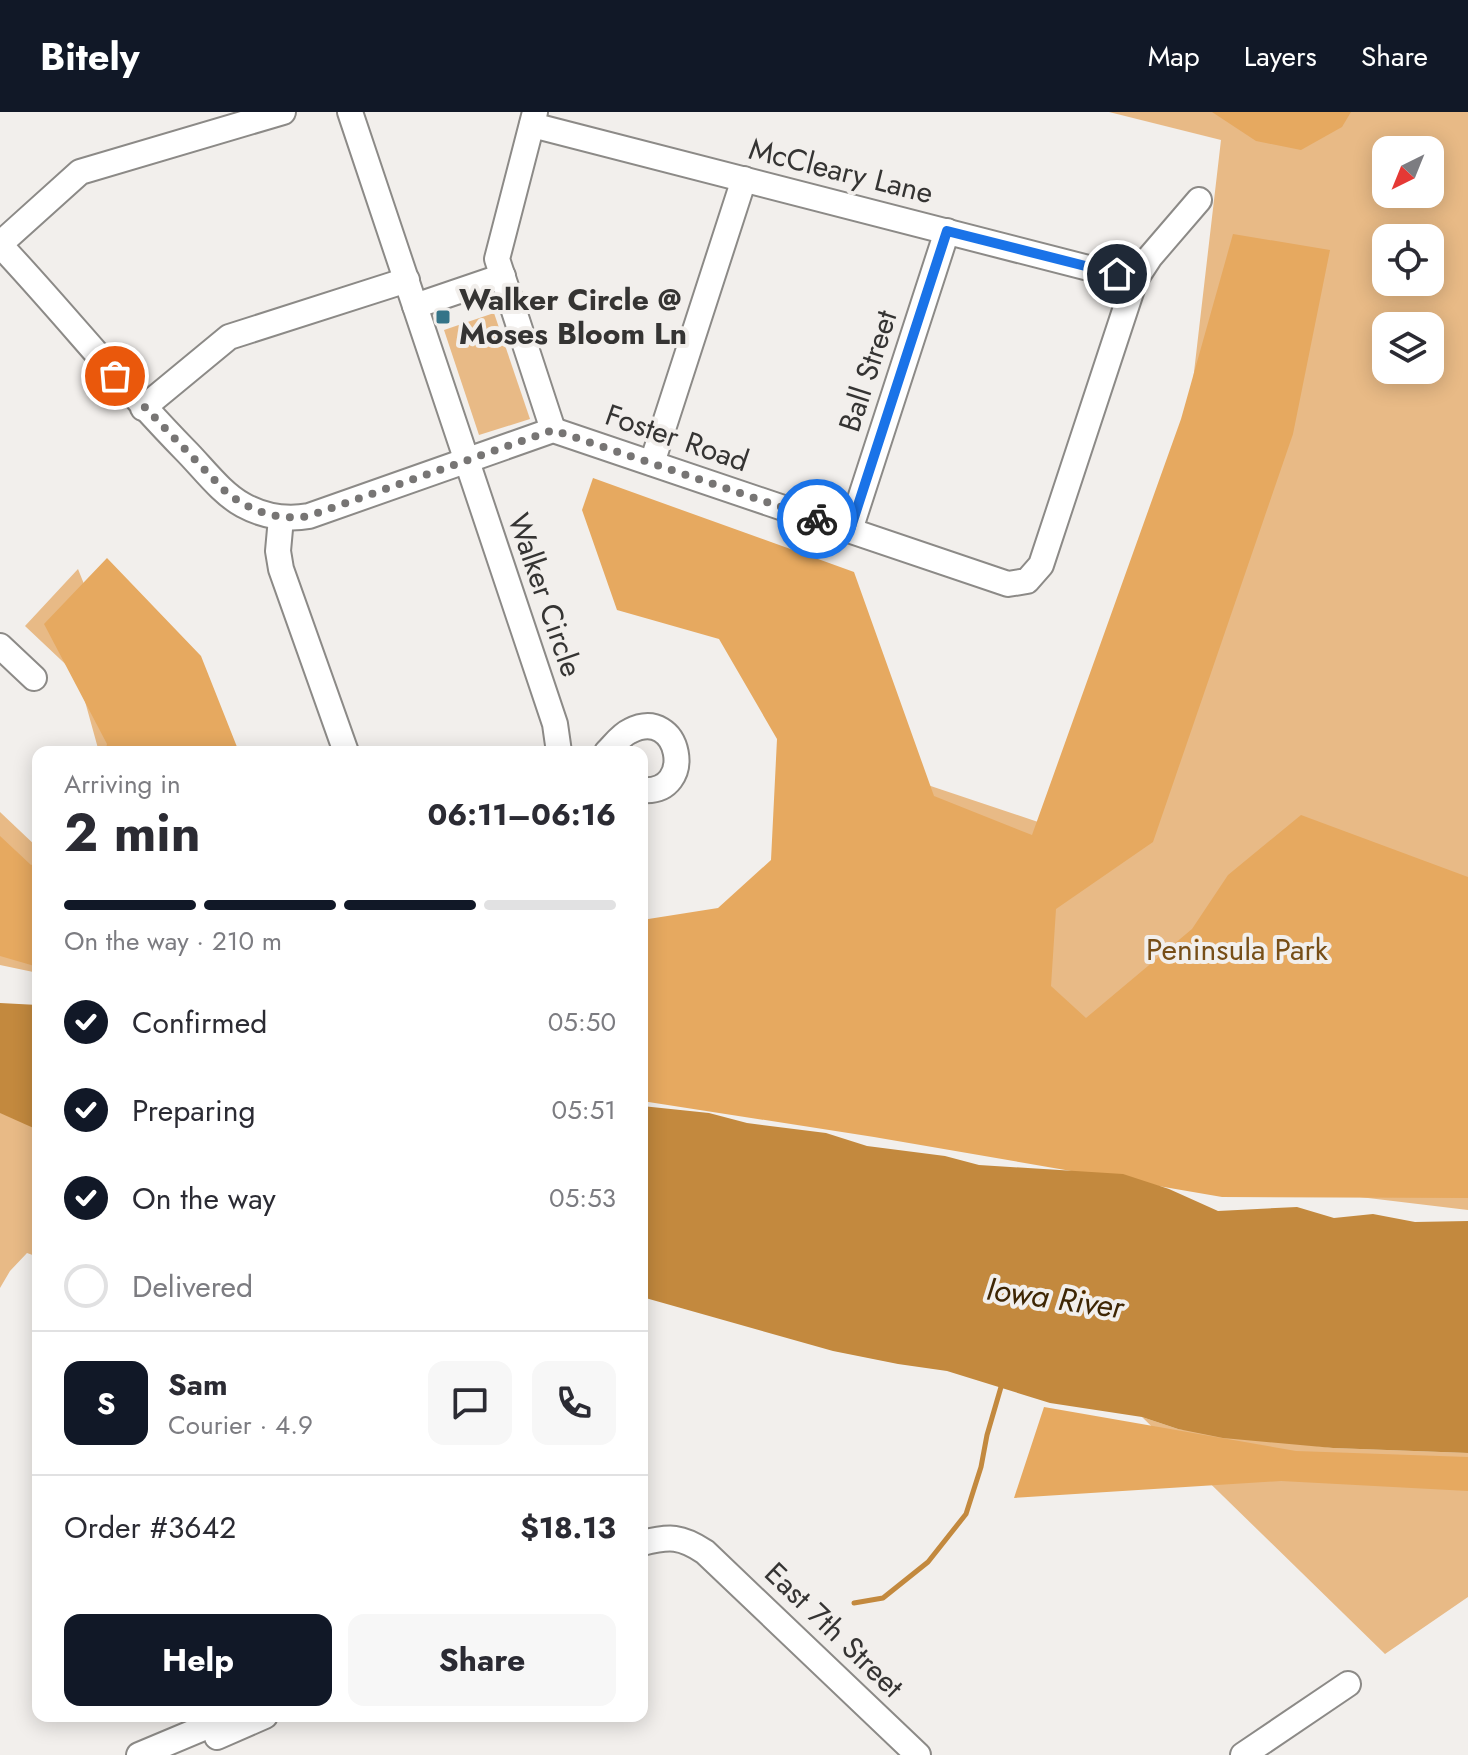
<!DOCTYPE html>
<html lang="en">
<head>
<meta charset="utf-8">
<style>
	:root { --surface:#fff; --page:#f7f7f7; --text:#2b2b33; --muted:#7c7c81; --line:#e1e1e2; --accent:#111827 }
	body { margin:0; font-family:Jost,sans-serif; background:var(--page); color:var(--text); height:100vh; display:flex; flex-direction:column; font-size:30px; white-space:nowrap }
	* { box-sizing:border-box; margin:0 }
	p { font-size:26px; color:var(--muted) }
	.icon { flex:none; width:44px; height:44px; fill:none; stroke:currentColor; stroke-width:2; stroke-linecap:round; stroke-linejoin:round }
	.map { position:relative; flex:1; overflow:hidden }
	.sheet { position:absolute; left:32px; top:634px; width:616px; height:976px; display:flex; flex-direction:column; background:var(--surface); border-radius:16px; box-shadow:0 4px 20px #0003 }
	.sheet>* { flex:none }
	.needle { width:52px; rotate:223deg }
	.controls { position:absolute; left:1372px; top:24px; display:grid; gap:16px }
	.controls a { display:grid; place-items:center; width:72px; height:72px; border-radius:16px; background:var(--surface); box-shadow:0 4px 20px #0003; font-size:40px }
	.pin { position:absolute; display:grid; place-items:center; width:68px; height:68px; color:#fff; margin:-34px; border:4px solid #fff; border-radius:50%; box-shadow:0 2px 8px #0007 }
	.courier { position:absolute; display:grid; place-items:center; width:80px; height:80px; margin:-40px; border:6px solid #1a73e8; border-radius:50%; background:#fff; color:#222; box-shadow:0 2px 10px #0007 }
	.summary em { font-style:normal; font-weight:700 }
	.summary div { display:flex; flex-direction:column-reverse }
	.summary { display:flex; align-items:center; justify-content:space-between; height:136px; padding:0 32px }
	h1 { font-size:52px; font-weight:700; line-height:60px }
	.bar { display:grid; grid-template-columns:repeat(4,1fr); gap:12px 8px; align-content:center; height:96px; padding:0 32px }
	.bar i { height:10px; border-radius:6px; background:var(--line) }
	.bar .selected { background:var(--accent) }
	.bar p { grid-column:span 4 }
	.line { display:flex; align-items:center; gap:20px; padding:0 32px; border-top:2px solid var(--line) }
	.line div { flex:1 }
	.round { display:grid; place-items:center; flex:none; width:84px; height:84px; border-radius:16px; background:var(--page) }
	ol { padding:0 32px; list-style:none }
	li { display:flex; align-items:center; gap:24px; height:88px }
	li p { margin-inline-start:auto }
	li .icon { padding:8px; border-radius:50%; background:var(--accent); color:#fff; stroke-width:4 }
	li:last-child { color:var(--muted) }
	li i { width:44px; height:44px; border:4px solid var(--line); border-radius:50% }
	.action { display:flex; gap:16px; margin-top:auto; padding:16px 32px }
	.action a { flex:1; height:92px; border-radius:16px; background:var(--accent); color:#fff; font-size:32px; font-weight:700; line-height:92px; text-align:center }
	.action a+a { background:var(--page); color:var(--text) }
	header { display:flex; align-items:center; gap:48px; box-sizing:border-box; height:112px; padding:0 40px; background:var(--accent); color:#fff }
	header strong { font-size:38px }
	nav { display:flex; gap:44px; margin-inline-start:auto; font-size:28px }
	.map>svg:first-child { display:block }
	.green { fill:#e8ba86; fill-rule:evenodd }
	.forest { fill:#e6a960 }
	.water { fill:#c3893e }
	.lines { fill:none; stroke-linecap:round; stroke-linejoin:round }
	.stream { stroke:#c3893e; stroke-width:5 }
	.minor-casing { stroke:#8c8a87; stroke-width:28 }
	.minor { stroke:#fff; stroke-width:24 }
	.done { stroke:#777574; stroke-width:8; stroke-dasharray:0 14.4 }
	.route { stroke:#1a73e8; stroke-width:10 }
	.poi-dot { fill:#347488; stroke:#f2efec; stroke-width:3 }
	.labels { text-anchor:middle; stroke-width:8; stroke-linejoin:round; paint-order:stroke }
	.street-label { font-size:30px; fill:#353433; stroke:#f2efec }
	.poi-label { font-size:30px; font-weight:bold; fill:#353433; stroke:#f2efec; text-anchor:start }
	.park-label { font-size:30px; fill:#774e17; stroke:#f2efec }
	.water-label { font-size:32px; font-style:italic; fill:#3e2604; stroke:#f2efec }
</style>
</head>
<body>
<header>
<strong>Bitely</strong>
<nav><a>Map</a><a>Layers</a><a>Share</a></nav>
</header>
<div class="map">
<svg width="1468" height="1643" viewBox="0 0 1468 1643">
	<rect width="100%" height="100%" fill="#f2efec"/>
	<g class="green">
		<path d="M1109 0H1468V1098L1185 1064 642 856 769 820 853 648 1044 712 1189 303 1221 28ZM1386 38H1430V82H1386ZM1386 126H1430V170H1386ZM1386 214H1430V258H1386Z"/>
		<path d="M494 201 530 307 479 323 444 218Z"/>
		<path d="M78 457 151 640H99L78 564 25 514Z"/>
		<path d="M0 700 38 736V861L0 853Z"/>
		<path d="M0 986 38 998V1145L27 1141 10 1159 0 1176Z"/>
		<path d="M1142 1305 1178 1317 1333 1336 1468 1341V1485L1385 1542Z"/>
	</g>
	<g class="forest">
		<path d="M1212 0H1351L1342 15 1301 38 1256 29Z"/>
		<path d="M1233 122 1330 138 1293 322 1153 730 1056 797 1051 874 1086 906 1192 817 1228 763 1301 703 1468 765V1086L1222 1085 874 1025 642 989V808L718 796 771 748 777 627 719 527 617 498 582 398 593 366 854 460 934 684 1032 723 1181 307Z"/>
		<path d="M107 446 201 544 239 640H105L107 632 44 512Z"/>
		<path d="M0 724 31 753 38 750V855L0 844Z"/>
		<path d="M1044 1295 1296 1339 1468 1345V1379L1281 1369 1014 1386Z"/>
	</g>
	<g class="water">
		<path d="M0 891 38 893V1018L0 1001Z"/>
		<path d="M642 994 709 1001 747 1011 826 1021 867 1034 945 1044 979 1053 1123 1062 1169 1077 1218 1099 1297 1095 1334 1106 1373 1102 1415 1110 1468 1109V1341L1333 1336 1223 1326 1178 1317 1142 1305 1050 1291 947 1259 898 1252 833 1239 642 1185Z"/>
	</g>
	<g class="lines">
		<path class="stream" d="M854 1491 883 1486 928 1450 966 1402 981 1355 987 1323 1001 1275"/>
		<defs>
			<g id="minor">
				<path d="M350 0 555 612 559 640"/>
				<path d="M535 0 497 147 553 318"/>
				<path d="M532 13 1135 168"/>
				<path d="M0 132 80 60 283 0"/>
				<path d="M0 133C63 200 120 272 185 338 203 356 221 381 243 393 263 404 287 408 309 404L553 318 1008 472 1027 469 1041 453 1135 168 1150 145 1199 88"/>
				<path d="M415 194 503 164"/>
				<path d="M143 296 229 225 407 168"/>
				<path d="M652 351 744 67"/>
				<path d="M281 406 278 439 281 457 346 640"/>
				<path d="M850 418 947 119"/>
				<path d="M0 534 34 566"/>
				<path d="M607 640C614 633 621 623 630 619 681 593 697 683 642 678"/>
				<path d="M642 1431C670 1424 681 1424 705 1440L918 1643"/>
				<path d="M217 1625 265 1604"/>
				<path d="M139 1643 232 1604"/>
				<path d="M1243 1643 1348 1572"/>
			</g>
		</defs>
		<use href="#minor" class="minor-casing"/>
		<use href="#minor" class="minor"/>
	</g>
	<g class="lines">
		<path class="done" d="M115 264 226 380C250 399 278 409 309 404L553 318 817 407"/>
		<path class="route" d="M817 407 850 418 947 119 1117 162"/>
	</g>
	<rect class="poi-dot" x="435" y="197" width="16" height="16" rx="4"/>
	<g class="labels">
		<g class="street-label">
			<text transform="translate(841 59) rotate(14)" y="10">McCleary Lane</text>
			<text transform="translate(868 259) rotate(-72)" y="10">Ball Street</text>
			<text transform="translate(677 326) rotate(19)" y="10">Foster Road</text>
			<text transform="translate(545 483) rotate(71)" y="10">Walker Circle</text>
			<text transform="translate(834 1518) rotate(44)" y="10">East 7th Street</text>
		</g>
		<g class="poi-label">
			<text x="459" y="198">Walker Circle @<tspan x="459" dy="34">Moses Bloom Ln</tspan></text>
		</g>
		<g class="park-label">
			<text x="1237" y="848">Peninsula Park</text>
		</g>
		<g class="water-label">
			<text transform="translate(1055 1186) rotate(8)" y="11">Iowa River</text>
		</g>
	</g>
</svg>
<div class="controls">
<a><svg class="needle" viewBox="-14 -14 28 28"><path d="M0-13l5 13h-10z" fill="#e53935"/><path d="M0 13l5-13h-10z" fill="#7c7c81"/></svg></a>
<a><svg class="icon" aria-label="locate" viewBox="0 0 24 24"><circle cx="12" cy="12" r="6"/><path d="M12 2v4M12 18v4M2 12h4M18 12h4"/></svg></a>
<a><svg class="icon" aria-label="layers" viewBox="0 0 24 24"><path d="M12 4l9 5-9 5-9-5zM3 14l9 5 9-5"/></svg></a>
</div>
<div class="pin" style="left:115px;top:264px;background:#ea580c"><svg class="icon" aria-label="bag" viewBox="0 0 24 24"><path d="M5 8h14l-1 12H6zM9 8a3 3 0 0 1 6 0"/></svg></div>
<div class="pin" style="left:1117px;top:162px;background:#1f2937"><svg class="icon" aria-label="home" viewBox="0 0 24 24"><path d="M3 11l9-7 9 7M6 9v11h12V9"/></svg></div>
<div class="courier" style="left:817px;top:407px"><svg class="icon" aria-label="bike" viewBox="0 0 24 24"><circle cx="6" cy="16" r="4"/><circle cx="18" cy="16" r="4"/><path d="M6 16l4-8h5l3 8M10 8l3 8H6M13 5h3"/></svg></div>
<section class="sheet">
<div class="summary"><div><h1>2 min</h1><p>Arriving in</p></div><em>06:11–06:16</em></div>
<div class="bar"><i class="selected"></i><i class="selected"></i><i class="selected"></i><i></i><p>On the way · 210 m</p></div>
<ol>
<li><svg class="icon" aria-label="check" viewBox="0 0 24 24"><path d="M5 12l5 5 9-10"/></svg>Confirmed<p>05:50</p></li>
<li><svg class="icon" aria-label="check" viewBox="0 0 24 24"><path d="M5 12l5 5 9-10"/></svg>Preparing<p>05:51</p></li>
<li><svg class="icon" aria-label="check" viewBox="0 0 24 24"><path d="M5 12l5 5 9-10"/></svg>On the way<p>05:53</p></li>
<li><i></i>Delivered</li>
</ol>
<div class="line" style="height:144px"><b class="round" style="background:var(--accent);color:#fff">S</b><div><b>Sam</b><p>Courier · 4.9</p></div><a class="round"><svg class="icon" aria-label="chat" viewBox="0 0 24 24"><path d="M4 5h16v11H9l-5 4z"/></svg></a><a class="round"><svg class="icon" aria-label="phone" viewBox="0 0 24 24"><path d="M5 4h4l2 5-3 2q2 4 5 5l2-3 5 2v4C11 20 4 13 5 4z"/></svg></a></div>
<div class="line" style="height:104px"><div>Order #3642</div><b>$18.13</b></div>
<div class="action"><a>Help</a><a>Share</a></div>
</section>
</div>
</body>
</html>
